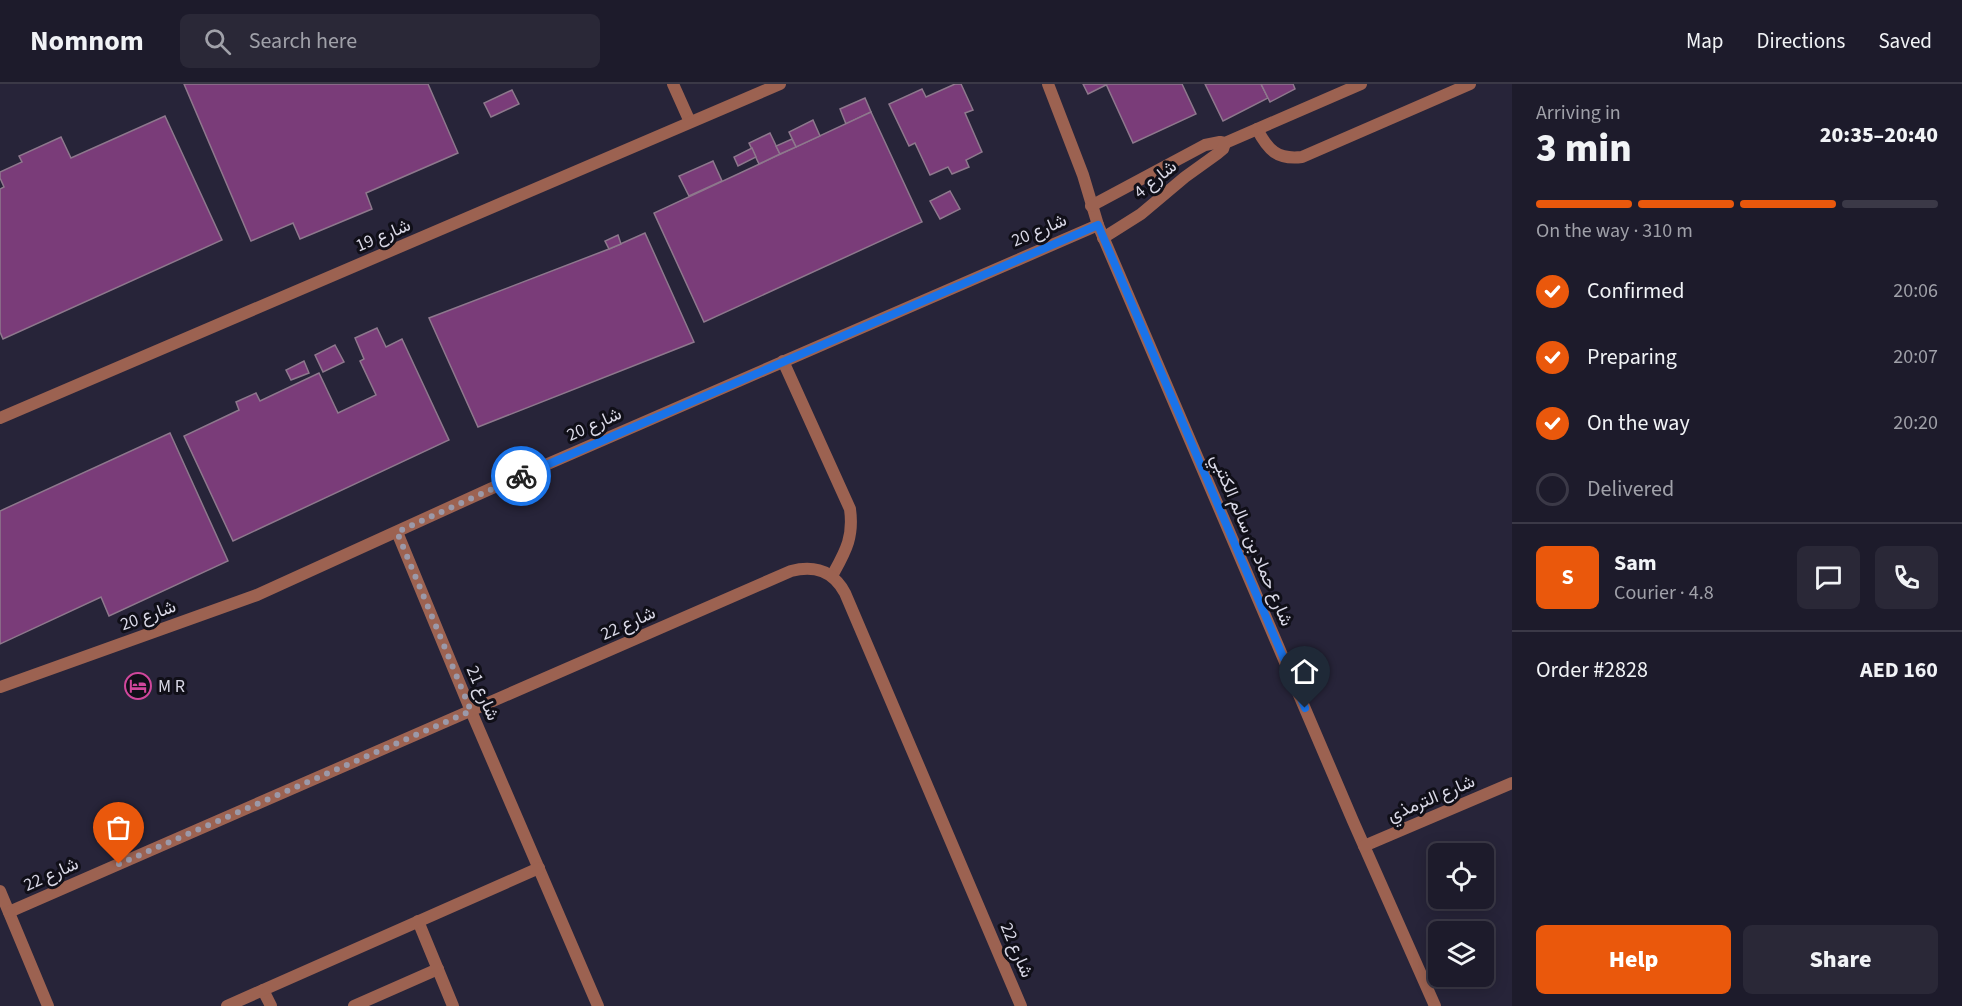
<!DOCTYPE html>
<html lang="en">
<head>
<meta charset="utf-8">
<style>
	:root { --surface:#1d1b2b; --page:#2a2837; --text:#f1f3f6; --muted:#a0a1a9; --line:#3b3947; --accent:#ea580c }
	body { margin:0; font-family:"Source Sans 3",Vazirmatn,sans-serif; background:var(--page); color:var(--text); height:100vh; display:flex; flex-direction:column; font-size:22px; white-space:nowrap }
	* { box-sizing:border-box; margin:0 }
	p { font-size:20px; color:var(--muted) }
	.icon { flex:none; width:33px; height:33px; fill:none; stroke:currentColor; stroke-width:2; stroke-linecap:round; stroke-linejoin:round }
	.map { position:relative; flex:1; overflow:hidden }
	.details { display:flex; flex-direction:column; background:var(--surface); width:450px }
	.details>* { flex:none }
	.fabs { position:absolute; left:1428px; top:759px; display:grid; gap:12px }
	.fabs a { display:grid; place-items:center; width:66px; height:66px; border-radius:9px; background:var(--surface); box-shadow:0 3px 15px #0003,0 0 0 2px var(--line); font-size:30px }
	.pin { position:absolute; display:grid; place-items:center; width:51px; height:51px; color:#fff; margin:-62px -26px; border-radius:50% 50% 50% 0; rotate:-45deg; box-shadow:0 0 6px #0007 }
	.pin .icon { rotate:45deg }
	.courier { position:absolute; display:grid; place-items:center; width:60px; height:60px; margin:-30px; border:4px solid #1a73e8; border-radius:50%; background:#fff; color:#222; box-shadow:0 2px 8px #0007 }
	.headline em { font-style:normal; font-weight:800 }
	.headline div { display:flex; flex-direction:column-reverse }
	.headline { display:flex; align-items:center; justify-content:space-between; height:102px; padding:0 24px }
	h1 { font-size:39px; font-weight:800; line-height:45px }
	.bar { display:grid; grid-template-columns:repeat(4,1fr); gap:9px 6px; align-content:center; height:72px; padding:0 24px }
	.bar i { height:8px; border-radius:4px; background:var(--line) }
	.bar .on { background:var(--accent) }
	.bar p { grid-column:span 4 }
	.line { display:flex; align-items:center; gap:15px; padding:0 24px; border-top:2px solid var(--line) }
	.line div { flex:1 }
	.round { display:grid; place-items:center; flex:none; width:63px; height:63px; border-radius:9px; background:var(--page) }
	ol { padding:0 24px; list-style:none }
	li { display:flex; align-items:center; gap:18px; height:66px }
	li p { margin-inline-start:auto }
	li .icon { padding:6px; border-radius:50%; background:var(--accent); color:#fff; stroke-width:4 }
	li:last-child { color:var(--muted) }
	li i { width:33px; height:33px; border:3px solid var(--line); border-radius:50% }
	.cta { display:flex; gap:12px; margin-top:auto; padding:12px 24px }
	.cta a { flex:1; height:69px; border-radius:9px; background:var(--accent); color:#fff; font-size:24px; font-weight:800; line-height:69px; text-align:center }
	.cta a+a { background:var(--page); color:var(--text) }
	header { display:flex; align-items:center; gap:36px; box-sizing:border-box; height:84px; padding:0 30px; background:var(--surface); border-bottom:2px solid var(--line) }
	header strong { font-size:28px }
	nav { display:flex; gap:33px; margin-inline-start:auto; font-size:21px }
	.search { width:420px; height:54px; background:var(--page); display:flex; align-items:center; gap:15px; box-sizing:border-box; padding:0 21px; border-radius:9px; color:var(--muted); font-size:22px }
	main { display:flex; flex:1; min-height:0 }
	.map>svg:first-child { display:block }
	.building { fill:#7a3c79; stroke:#8e788d; stroke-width:1.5 }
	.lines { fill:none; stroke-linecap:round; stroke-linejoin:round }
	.lane { stroke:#9c6251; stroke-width:12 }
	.street { stroke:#9c6251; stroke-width:12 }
	.done { stroke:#9b99a9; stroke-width:6; stroke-dasharray:0 10.8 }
	.route { stroke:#1a73e8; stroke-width:8 }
	.labels { text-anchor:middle; stroke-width:6; stroke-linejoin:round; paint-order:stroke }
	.street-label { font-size:18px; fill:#d9d8e6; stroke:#100f18 }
	.poi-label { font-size:18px; fill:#d9d8e6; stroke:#100f18; text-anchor:start }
</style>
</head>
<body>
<header>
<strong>Nomnom</strong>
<div class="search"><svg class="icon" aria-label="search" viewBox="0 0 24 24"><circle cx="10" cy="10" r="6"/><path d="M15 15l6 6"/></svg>Search here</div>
<nav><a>Map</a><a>Directions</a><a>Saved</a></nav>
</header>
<main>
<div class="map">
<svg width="1512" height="922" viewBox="0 0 1512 922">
	<rect width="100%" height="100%" fill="#272439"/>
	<g class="building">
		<path d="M184 0H428L458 69 366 109 372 125 300 155 293 139 251 157Z"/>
		<path d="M955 0H961L973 26 965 29 982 68 966 76 969 83 952 90 948 83 930 91 915 59 909 62 889 20 922 5 926 13Z"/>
		<path d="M1083 0H1106V1L1088 10Z"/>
		<path d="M1106 0H1182L1196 30 1133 59Z"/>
		<path d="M1205 0H1261L1268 14 1223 37Z"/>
		<path d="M1261 0H1293L1295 5 1270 18Z"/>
		<path d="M512 6 519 20 491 33 484 19Z"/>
		<path d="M865 14 871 28 846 40 840 25Z"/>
		<path d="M871 28 922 138 704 238 654 129Z"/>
		<path d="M165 32 222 156 3 255 0 248V105L4 103 0 94V88L22 78 19 72 61 53 71 74Z"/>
		<path d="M813 36 820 52 796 63 789 48Z"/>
		<path d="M770 49 780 70 759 80 749 59Z"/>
		<path d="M792 55 796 63 780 70 776 62Z"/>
		<path d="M752 64 756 73 738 82 734 73Z"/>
		<path d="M713 77 722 97 689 112 679 92Z"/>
		<path d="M950 107 960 125 940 135 930 117Z"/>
		<path d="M645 149 694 258 478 343 429 234 609 165Z"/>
		<path d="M618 151 621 160 609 165 605 157Z"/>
		<path d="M377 244 386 263 402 255 449 356 233 457 184 352 239 326 236 318 256 309 260 317 319 289 338 329 376 311 360 277 364 275 355 254Z"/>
		<path d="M335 261 344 278 323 288 315 271Z"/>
		<path d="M304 277 309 289 291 296 286 286Z"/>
		<path d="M170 349 228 477 109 532 101 513 0 560V427Z"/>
	</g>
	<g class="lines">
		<g class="lane">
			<path d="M1257 45C1268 66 1277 76 1302 73L1470 0"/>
			<path d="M263 906 271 922"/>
			<path d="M354 922 438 885"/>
		</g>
		<g class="street">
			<path d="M673 0 690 38"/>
			<path d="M1048 0 1083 91 1098 141 1353 737 1435 922"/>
			<path d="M1091 122 1205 61 1220 58 1225 59 1361 0"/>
			<path d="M1103 154 1141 130 1185 93 1217 70 1223 65 1225 59"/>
			<path d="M783 277 850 425C854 454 845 468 832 492"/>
			<path d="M0 334 780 0"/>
			<path d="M397 448 471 627 598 922"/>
			<path d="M0 603 257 511 490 405 1098 141"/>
			<path d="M1364 762 1512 699"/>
			<path d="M0 807 48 922"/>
			<path d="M9 828 791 487C815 481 833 487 845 509L1021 922"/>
			<path d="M418 837 453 922"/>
			<path d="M227 922 539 784"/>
		</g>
	</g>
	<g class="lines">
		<path class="done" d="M119 780 471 627 397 448 521 392"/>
		<path class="route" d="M521 392 1098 141 1305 624"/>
	</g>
	<defs>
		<symbol id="hotel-ring" viewBox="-11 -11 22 22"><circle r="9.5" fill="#100f18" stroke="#d1479c" stroke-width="1.5"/><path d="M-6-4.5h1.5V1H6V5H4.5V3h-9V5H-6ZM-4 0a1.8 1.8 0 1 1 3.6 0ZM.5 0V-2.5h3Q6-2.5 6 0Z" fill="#d1479c"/></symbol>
	</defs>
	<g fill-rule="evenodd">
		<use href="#hotel-ring" x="123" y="587" width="30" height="30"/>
	</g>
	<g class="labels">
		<g class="street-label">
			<text transform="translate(1155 95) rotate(-39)" y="6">شارع 4</text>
			<text transform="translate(1039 146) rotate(-23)" y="6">شارع 20</text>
			<text transform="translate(383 151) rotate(-23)" y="6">شارع 19</text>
			<text transform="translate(594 340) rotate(-24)" y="6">شارع 20</text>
			<text transform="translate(1252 456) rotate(67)" y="6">شارع حماد بن سالم الكتبي</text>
			<text transform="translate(148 531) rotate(-20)" y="6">شارع 20</text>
			<text transform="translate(628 539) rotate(-24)" y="6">شارع 22</text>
			<text transform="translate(483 609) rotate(67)" y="6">شارع 21</text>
			<text transform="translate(1431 714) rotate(-23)" y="6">شارع الترمذي</text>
			<text transform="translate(51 790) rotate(-24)" y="6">شارع 22</text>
			<text transform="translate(1017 866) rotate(67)" y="6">شارع 22</text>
		</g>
		<g class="poi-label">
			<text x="158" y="608">M R</text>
		</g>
	</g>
</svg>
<div class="fabs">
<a><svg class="icon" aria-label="locate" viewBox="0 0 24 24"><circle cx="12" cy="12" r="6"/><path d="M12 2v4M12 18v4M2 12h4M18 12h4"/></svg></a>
<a><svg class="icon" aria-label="layers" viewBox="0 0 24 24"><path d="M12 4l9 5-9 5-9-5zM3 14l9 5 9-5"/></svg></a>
</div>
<div class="pin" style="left:119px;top:780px;background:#ea580c"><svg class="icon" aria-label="bag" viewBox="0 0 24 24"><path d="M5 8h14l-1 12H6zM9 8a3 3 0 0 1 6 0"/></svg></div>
<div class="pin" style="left:1305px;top:624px;background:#1f2937"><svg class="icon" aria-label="home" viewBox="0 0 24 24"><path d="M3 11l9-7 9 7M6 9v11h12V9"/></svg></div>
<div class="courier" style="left:521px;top:392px"><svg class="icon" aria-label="bike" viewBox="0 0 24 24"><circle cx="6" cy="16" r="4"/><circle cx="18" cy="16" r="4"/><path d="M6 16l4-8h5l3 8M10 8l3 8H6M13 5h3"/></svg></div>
</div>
<section class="details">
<div class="headline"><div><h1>3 min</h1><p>Arriving in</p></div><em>20:35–20:40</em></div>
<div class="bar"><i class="on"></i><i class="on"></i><i class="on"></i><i></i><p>On the way · 310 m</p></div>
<ol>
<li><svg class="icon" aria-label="check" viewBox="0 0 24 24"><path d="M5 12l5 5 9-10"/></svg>Confirmed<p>20:06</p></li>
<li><svg class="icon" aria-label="check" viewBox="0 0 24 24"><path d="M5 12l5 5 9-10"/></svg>Preparing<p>20:07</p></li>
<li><svg class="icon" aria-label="check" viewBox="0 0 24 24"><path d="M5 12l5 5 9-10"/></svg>On the way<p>20:20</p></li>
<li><i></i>Delivered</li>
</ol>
<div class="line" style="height:108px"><b class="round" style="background:var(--accent);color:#fff">S</b><div><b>Sam</b><p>Courier · 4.8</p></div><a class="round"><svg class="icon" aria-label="chat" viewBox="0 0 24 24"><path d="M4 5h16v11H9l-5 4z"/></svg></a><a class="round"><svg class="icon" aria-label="phone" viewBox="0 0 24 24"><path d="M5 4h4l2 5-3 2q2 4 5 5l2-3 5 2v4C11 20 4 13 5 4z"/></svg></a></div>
<div class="line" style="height:78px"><div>Order #2828</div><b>AED 160</b></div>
<div class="cta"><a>Help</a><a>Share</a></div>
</section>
</main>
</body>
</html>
